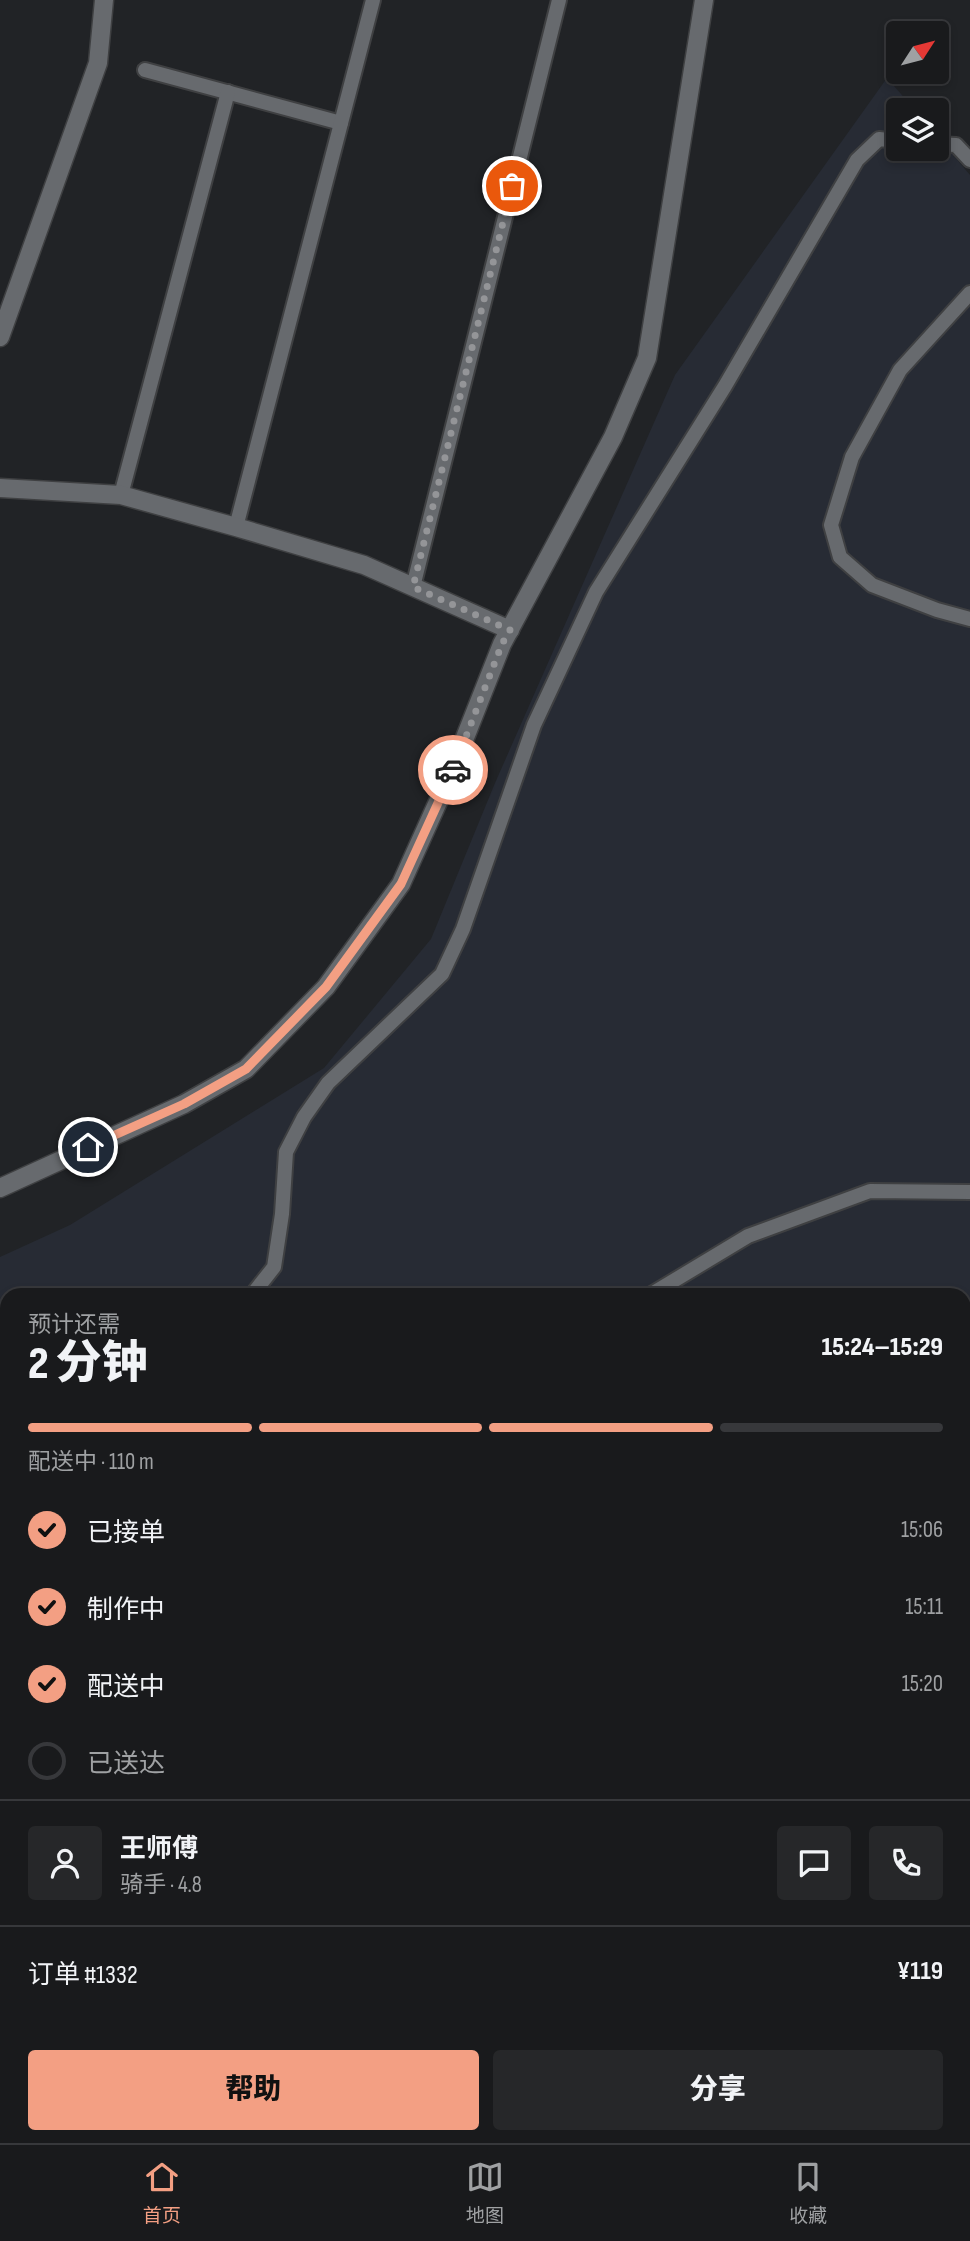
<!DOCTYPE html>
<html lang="zh">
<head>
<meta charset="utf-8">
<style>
	:root { --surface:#191a1c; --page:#262729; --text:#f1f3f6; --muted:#9fa1a3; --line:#37383b; --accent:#f39f83 }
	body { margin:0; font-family:"Sofia Sans Condensed","Noto Sans SC",sans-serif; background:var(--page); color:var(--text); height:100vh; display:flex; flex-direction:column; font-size:26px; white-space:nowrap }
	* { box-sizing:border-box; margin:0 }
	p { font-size:23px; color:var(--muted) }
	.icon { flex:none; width:38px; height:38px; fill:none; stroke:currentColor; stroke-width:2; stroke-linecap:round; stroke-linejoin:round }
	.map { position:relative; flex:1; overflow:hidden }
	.side { position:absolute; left:0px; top:1288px; width:971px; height:856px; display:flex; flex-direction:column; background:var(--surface); border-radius:21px 21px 0 0; box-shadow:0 4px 10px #0003,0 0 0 2px var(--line) }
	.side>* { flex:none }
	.needle { width:46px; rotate:54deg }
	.fabs { position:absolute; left:886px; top:21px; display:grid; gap:14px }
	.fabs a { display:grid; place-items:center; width:63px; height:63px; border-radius:7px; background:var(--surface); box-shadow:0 4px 10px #0003,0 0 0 2px var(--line); font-size:35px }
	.pin { position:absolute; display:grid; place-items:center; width:60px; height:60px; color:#fff; margin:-30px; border:4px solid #fff; border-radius:50%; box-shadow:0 2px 7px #0007 }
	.courier { position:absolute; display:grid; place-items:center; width:70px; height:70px; margin:-35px; border:5px solid #f39f83; border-radius:50%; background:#fff; color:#222; box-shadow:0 2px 9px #0007 }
	.overview em { font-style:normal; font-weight:800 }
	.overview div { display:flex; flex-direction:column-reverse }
	.overview { display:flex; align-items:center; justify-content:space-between; height:119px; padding:0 28px }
	h1 { font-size:46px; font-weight:800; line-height:52px }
	.bar { display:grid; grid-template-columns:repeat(4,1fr); gap:10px 7px; align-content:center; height:84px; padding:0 28px }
	.bar i { height:9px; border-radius:5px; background:var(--line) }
	.bar .current { background:var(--accent) }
	.bar p { grid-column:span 4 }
	.line { display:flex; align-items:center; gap:18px; padding:0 28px; border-top:2px solid var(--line) }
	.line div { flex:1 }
	.round { display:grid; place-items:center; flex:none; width:74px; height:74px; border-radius:7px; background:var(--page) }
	ol { padding:0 28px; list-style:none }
	li { display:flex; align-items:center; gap:21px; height:77px }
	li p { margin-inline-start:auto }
	li .icon { padding:7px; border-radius:50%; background:var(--accent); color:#111; stroke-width:4 }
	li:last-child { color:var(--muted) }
	li i { width:38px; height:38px; border:4px solid var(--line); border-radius:50% }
	.cta { display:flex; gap:14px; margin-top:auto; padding:14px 28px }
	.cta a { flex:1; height:80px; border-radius:7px; background:var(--accent); color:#111; font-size:28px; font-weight:800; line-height:80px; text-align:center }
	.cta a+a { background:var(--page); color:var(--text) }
	.dock { display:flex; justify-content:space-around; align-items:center; height:98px; border-top:2px solid var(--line); background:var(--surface); font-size:19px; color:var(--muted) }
	.dock a { display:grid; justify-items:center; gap:4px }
	.dock .current { color:var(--accent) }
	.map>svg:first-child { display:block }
	.built { fill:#272b34 }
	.water { fill:#8c5d4c; stroke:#a18075; stroke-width:2 }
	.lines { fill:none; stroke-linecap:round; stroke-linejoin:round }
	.lane-casing { stroke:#3f4042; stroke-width:18 }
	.street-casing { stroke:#3f4042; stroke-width:21 }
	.secondary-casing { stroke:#3f4042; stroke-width:21 }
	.highway-casing { stroke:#3f4042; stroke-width:24 }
	.lane { stroke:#676a6e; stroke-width:14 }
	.street { stroke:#676a6e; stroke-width:18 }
	.secondary { stroke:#676a6e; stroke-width:18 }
	.highway { stroke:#7ba4fa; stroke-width:21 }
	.done { stroke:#949598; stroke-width:7; stroke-dasharray:0 12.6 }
	.route { stroke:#f39f83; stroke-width:9 }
</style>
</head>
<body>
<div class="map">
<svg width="970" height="2143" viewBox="0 0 970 2143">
	<rect width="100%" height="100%" fill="#212326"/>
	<path class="built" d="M887 78 915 110H898V149H936V135L970 175V1575L964 1577V1295H7V1604L0 1597V1257L70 1225 324 1068 431 939 495 783 675 375Z"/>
	<path class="water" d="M970 1416V1530L964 1534V1419Z"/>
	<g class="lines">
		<defs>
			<g id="lane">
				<path d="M145 70 341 123"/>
				<path d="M936 144 956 145 970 160"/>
				<path d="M970 293 900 370 852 457 831 525 840 557 872 585 937 610 970 619"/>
				<path d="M121 495 228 92"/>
				<path d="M236 527 373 0"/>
				<path d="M413 587 559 0"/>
				<path d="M252 1295 274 1267 282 1214 286 1152 304 1117 328 1083 442 974 463 929 534 725 596 592 725 386 857 160 879 139 898 141"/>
				<path d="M650 1295 748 1236 870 1191 970 1192"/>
				<path d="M0 1318 7 1314"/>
				<path d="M0 1374 7 1370"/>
				<path d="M0 1484 7 1491"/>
			</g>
			<g id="street">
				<path d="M0 337 98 63 104 0"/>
				<path d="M0 488 121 495 236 527 364 565 510 630"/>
				<path d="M0 1188 184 1104 246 1069 326 987 401 884 451 773 502 644 613 437 647 358 704 0"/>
				<path d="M964 1929 970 1933"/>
			</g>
			<g id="secondary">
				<path d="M964 1615 970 1612"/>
				<path d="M964 1704 970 1702"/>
				<path d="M0 1975 7 1982"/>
				<path d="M164 2137 170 2143"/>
				<path d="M615 2143 620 2137"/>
				<path d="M703 2143 707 2137"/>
			</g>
			<g id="highway">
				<path d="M0 1690 7 1697"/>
				<path d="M0 1809 7 1816"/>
				<path d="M0 1947 7 1951"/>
				<path d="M316 2137 322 2143"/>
				<path d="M430 2137 436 2143"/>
			</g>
		</defs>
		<use href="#lane" class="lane-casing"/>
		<use href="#street" class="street-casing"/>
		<use href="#secondary" class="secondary-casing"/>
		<use href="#highway" class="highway-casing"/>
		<use href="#lane" class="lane"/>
		<use href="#street" class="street"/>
		<use href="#secondary" class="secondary"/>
		<use href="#highway" class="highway"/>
	</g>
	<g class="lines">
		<path class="done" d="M453 770 502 644 510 630 413 587 512 186"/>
		<path class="route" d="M88 1147 184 1104 246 1069 326 987 401 884 453 770"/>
	</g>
</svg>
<div class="fabs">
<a><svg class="needle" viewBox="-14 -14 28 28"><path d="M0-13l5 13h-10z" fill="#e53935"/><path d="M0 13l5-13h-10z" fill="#9fa1a3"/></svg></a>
<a><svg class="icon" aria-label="layers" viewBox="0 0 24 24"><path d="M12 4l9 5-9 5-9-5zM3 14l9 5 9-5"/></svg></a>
</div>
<div class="pin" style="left:512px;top:186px;background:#ea580c"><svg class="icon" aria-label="bag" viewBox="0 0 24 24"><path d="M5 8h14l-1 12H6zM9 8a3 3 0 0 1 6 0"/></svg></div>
<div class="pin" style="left:88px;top:1147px;background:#1f2937"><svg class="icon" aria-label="home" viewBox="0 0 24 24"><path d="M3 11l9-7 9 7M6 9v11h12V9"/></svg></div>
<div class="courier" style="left:453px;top:770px"><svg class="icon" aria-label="car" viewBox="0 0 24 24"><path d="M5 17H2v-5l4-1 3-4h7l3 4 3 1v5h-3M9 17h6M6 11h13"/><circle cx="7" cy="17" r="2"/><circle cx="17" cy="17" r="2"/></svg></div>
<section class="side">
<div class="overview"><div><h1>2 分钟</h1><p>预计还需</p></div><em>15:24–15:29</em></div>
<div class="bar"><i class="current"></i><i class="current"></i><i class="current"></i><i></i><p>配送中 · 110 m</p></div>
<ol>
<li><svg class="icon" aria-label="check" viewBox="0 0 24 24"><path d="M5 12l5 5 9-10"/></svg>已接单<p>15:06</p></li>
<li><svg class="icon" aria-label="check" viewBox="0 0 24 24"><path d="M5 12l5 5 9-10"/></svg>制作中<p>15:11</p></li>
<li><svg class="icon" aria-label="check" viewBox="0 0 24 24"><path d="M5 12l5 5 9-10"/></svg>配送中<p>15:20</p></li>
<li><i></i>已送达</li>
</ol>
<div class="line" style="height:126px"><a class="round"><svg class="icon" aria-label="person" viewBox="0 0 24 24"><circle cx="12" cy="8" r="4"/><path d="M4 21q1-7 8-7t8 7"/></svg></a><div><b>王师傅</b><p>骑手 · 4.8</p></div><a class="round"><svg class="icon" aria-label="chat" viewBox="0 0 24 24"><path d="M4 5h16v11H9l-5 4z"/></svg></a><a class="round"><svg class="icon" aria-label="phone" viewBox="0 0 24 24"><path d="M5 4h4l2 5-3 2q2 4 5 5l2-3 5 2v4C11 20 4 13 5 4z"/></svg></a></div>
<div class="line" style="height:91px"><div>订单 #1332</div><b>¥119</b></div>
<div class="cta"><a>帮助</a><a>分享</a></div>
</section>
</div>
<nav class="dock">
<a class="current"><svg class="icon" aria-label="home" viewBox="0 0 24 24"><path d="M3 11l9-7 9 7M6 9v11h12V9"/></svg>首页</a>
<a><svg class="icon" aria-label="map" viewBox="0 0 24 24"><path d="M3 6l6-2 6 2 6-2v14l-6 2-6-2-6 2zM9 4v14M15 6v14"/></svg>地图</a>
<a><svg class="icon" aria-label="saved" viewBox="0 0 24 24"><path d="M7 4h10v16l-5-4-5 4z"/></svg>收藏</a>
</nav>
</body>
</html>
